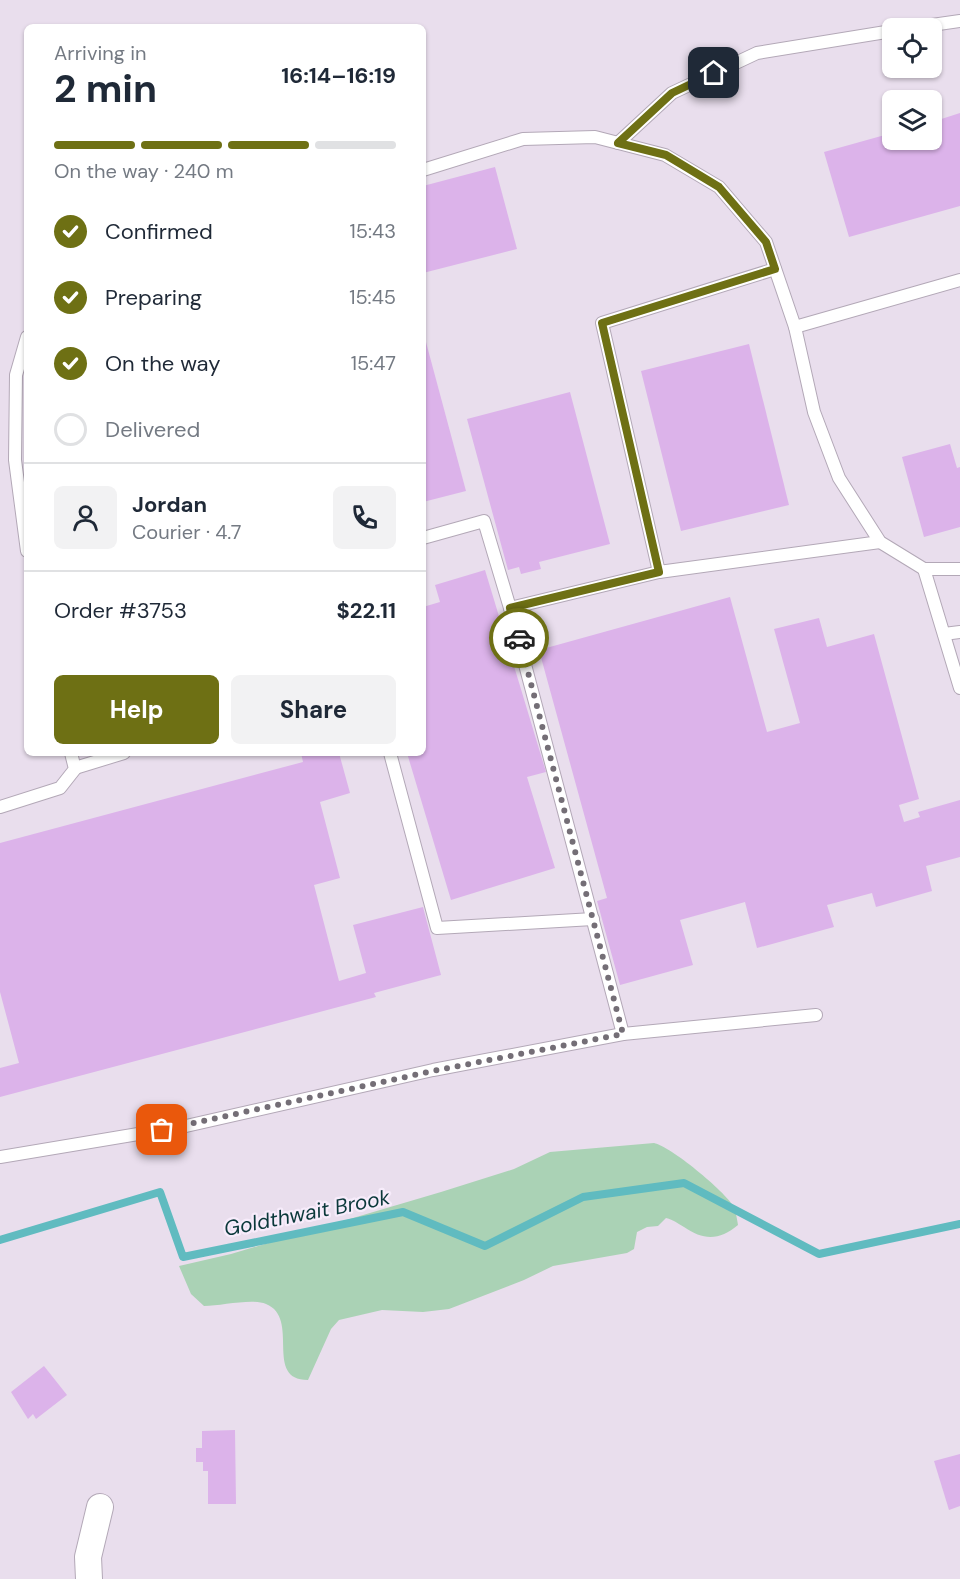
<!DOCTYPE html>
<html lang="en">
<head>
<meta charset="utf-8">
<style>
	:root { --surface:#fff; --page:#f2f2f3; --text:#1f2937; --muted:#747a83; --line:#e0e1e3; --accent:#6e7014 }
	body { margin:0; font-family:"DM Sans",sans-serif; background:var(--page); color:var(--text); height:100vh; display:flex; flex-direction:column; font-size:22px; white-space:nowrap }
	* { box-sizing:border-box; margin:0 }
	p { font-size:20px; color:var(--muted) }
	.icon { flex:none; width:33px; height:33px; fill:none; stroke:currentColor; stroke-width:2; stroke-linecap:round; stroke-linejoin:round }
	.map { position:relative; flex:1; overflow:hidden }
	.side { position:absolute; left:24px; top:24px; width:402px; height:732px; display:flex; flex-direction:column; background:var(--surface); border-radius:9px; box-shadow:0 2px 4px #0004 }
	.side>* { flex:none }
	.controls { position:absolute; left:882px; top:18px; display:grid; gap:12px }
	.controls a { display:grid; place-items:center; width:60px; height:60px; border-radius:9px; background:var(--surface); box-shadow:0 2px 4px #0004; font-size:30px }
	.pin { position:absolute; display:grid; place-items:center; width:51px; height:51px; color:#fff; margin:-26px; border-radius:12px; box-shadow:0 3px 9px #0006 }
	.courier { position:absolute; display:grid; place-items:center; width:60px; height:60px; margin:-30px; border:4px solid #6e7014; border-radius:50%; background:#fff; color:#222; box-shadow:0 2px 8px #0007 }
	.overview em { font-style:normal; font-weight:700 }
	.overview div { display:flex; flex-direction:column-reverse }
	.overview { display:flex; align-items:center; justify-content:space-between; height:102px; padding:0 30px }
	h1 { font-size:39px; font-weight:700; line-height:45px }
	.bar { display:grid; grid-template-columns:repeat(4,1fr); gap:9px 6px; align-content:center; height:72px; padding:0 30px }
	.bar i { height:8px; border-radius:4px; background:var(--line) }
	.bar .current { background:var(--accent) }
	.bar p { grid-column:span 4 }
	.line { display:flex; align-items:center; gap:15px; padding:0 30px; border-top:2px solid var(--line) }
	.line div { flex:1 }
	.round { display:grid; place-items:center; flex:none; width:63px; height:63px; border-radius:9px; background:var(--page) }
	ol { padding:0 30px; list-style:none }
	li { display:flex; align-items:center; gap:18px; height:66px }
	li p { margin-inline-start:auto }
	li .icon { padding:6px; border-radius:50%; background:var(--accent); color:#fff; stroke-width:4 }
	li:last-child { color:var(--muted) }
	li i { width:33px; height:33px; border:3px solid var(--line); border-radius:50% }
	.action { display:flex; gap:12px; margin-top:auto; padding:12px 30px }
	.action a { flex:1; height:69px; border-radius:9px; background:var(--accent); color:#fff; font-size:24px; font-weight:700; line-height:69px; text-align:center }
	.action a+a { background:var(--page); color:var(--text) }
	.map>svg:first-child { display:block }
	.green { fill:#aad2b5 }
	.lines { fill:none; stroke-linecap:round; stroke-linejoin:round }
	.stream { stroke:#60bbc0; stroke-width:8 }
	.building { fill:#dcb3ea }
	.lane-casing { stroke:#b3a8b7; stroke-width:14 }
	.street-casing { stroke:#b3a8b7; stroke-width:28 }
	.lane { stroke:#fff; stroke-width:12 }
	.street { stroke:#fff; stroke-width:26 }
	.done { stroke:#746e76; stroke-width:6; stroke-dasharray:0 10.8 }
	.route { stroke:#6e7014; stroke-width:8 }
	.labels { text-anchor:middle; stroke-width:4.5; stroke-linejoin:round; paint-order:stroke }
	.water-label { font-size:21px; font-style:italic; fill:#0a383a; stroke:#f7ecfb }
</style>
</head>
<body>
<div class="map">
<svg width="960" height="1579" viewBox="0 0 960 1579">
	<rect width="100%" height="100%" fill="#e9deed"/>
	<path class="green" d="M654 1143C670 1146 725 1191 734 1207 736 1213 737 1219 738 1225 720 1240 704 1241 684 1227 677 1223 674 1220 666 1218L658 1226 647 1227 637 1232 634 1249 627 1253 553 1266 524 1280 449 1309 423 1312 382 1310 339 1320 331 1329 308 1380C263 1380 301 1318 266 1304 252 1298 221 1306 204 1306L191 1294 179 1266 231 1254 441 1192 514 1169 550 1152Z"/>
	<g class="lines">
		<path class="stream" d="M0 1240 160 1192 183 1257 403 1212 485 1246 583 1197 684 1183 819 1254 960 1224"/>
	</g>
	<g class="building">
		<path d="M960 113V206L849 237 824 152 892 133V140H932V122Z"/>
		<path d="M495 167 517 249 423 273V186Z"/>
		<path d="M423 331 466 491 423 502Z"/>
		<path d="M749 344 789 505 681 531 641 371Z"/>
		<path d="M570 392 610 544 539 562 541 569 521 574 519 567 508 570 467 419Z"/>
		<path d="M950 444 957 468 960 467V527L924 537 902 457Z"/>
		<path d="M485 570 546 772 527 777 555 868 451 900 407 753H423V607L440 602 435 585Z"/>
		<path d="M730 597 767 732 800 723 774 629 819 618 827 647 874 634 919 799 899 805 904 822 920 817 918 812 960 800V857L926 866 932 891 876 907 872 893 827 905 834 927 757 948 745 902 680 920 693 965 620 985 597 901 607 898 539 650Z"/>
		<path d="M301 753H339L350 793 320 802 340 878 314 885 339 981 366 973 353 925 423 907 441 975 374 993 376 997 0 1097V1068L19 1063 0 992V843L303 762Z"/>
		<path d="M44 1366 67 1395 36 1419 33 1414 28 1419 11 1392Z"/>
		<path d="M235 1430 236 1504H208V1471H203V1462H196V1448H202V1431Z"/>
		<path d="M960 1454V1506L949 1510 934 1461Z"/>
	</g>
	<g class="lines">
		<defs>
			<g id="lane">
				<path d="M911 28 960 21"/>
				<path d="M618 143 672 93 757 53 892 31"/>
				<path d="M423 170 523 139 595 137 665 155 719 187 766 242 795 327 814 412 839 478 880 542 924 569H960"/>
				<path d="M775 269 602 323 659 572 880 542"/>
				<path d="M795 327 960 280"/>
				<path d="M27 337 16 375 15 460 27 551"/>
				<path d="M423 538 484 521 510 608 623 1034"/>
				<path d="M924 569 960 688"/>
				<path d="M510 608 659 572"/>
				<path d="M944 634 960 632"/>
				<path d="M390 753 437 928 593 919"/>
				<path d="M75 768 124 753"/>
				<path d="M0 807 60 788 75 769 71 753"/>
				<path d="M0 1157 186 1126 433 1070 623 1034 816 1015"/>
			</g>
			<path id="street" d="M89 1579 88 1557 100 1507"/>
		</defs>
		<use href="#lane" class="lane-casing"/>
		<use href="#street" class="street-casing"/>
		<use href="#lane" class="lane"/>
		<use href="#street" class="street"/>
	</g>
	<g class="lines">
		<path class="done" d="M162 1130 433 1071 623 1034 519 638"/>
		<path class="route" d="M519 638 510 608 659 572 602 323 775 269 766 242 719 187 666 155 618 143 672 93 714 73"/>
	</g>
	<g class="labels">
		<g class="water-label">
			<text transform="translate(307 1213) rotate(-11)" y="7">Goldthwait Brook</text>
		</g>
	</g>
</svg>
<div class="controls">
<a><svg class="icon" aria-label="locate" viewBox="0 0 24 24"><circle cx="12" cy="12" r="6"/><path d="M12 2v4M12 18v4M2 12h4M18 12h4"/></svg></a>
<a><svg class="icon" aria-label="layers" viewBox="0 0 24 24"><path d="M12 4l9 5-9 5-9-5zM3 14l9 5 9-5"/></svg></a>
</div>
<div class="pin" style="left:162px;top:1130px;background:#ea580c"><svg class="icon" aria-label="bag" viewBox="0 0 24 24"><path d="M5 8h14l-1 12H6zM9 8a3 3 0 0 1 6 0"/></svg></div>
<div class="pin" style="left:714px;top:73px;background:#1f2937"><svg class="icon" aria-label="home" viewBox="0 0 24 24"><path d="M3 11l9-7 9 7M6 9v11h12V9"/></svg></div>
<div class="courier" style="left:519px;top:638px"><svg class="icon" aria-label="car" viewBox="0 0 24 24"><path d="M5 17H2v-5l4-1 3-4h7l3 4 3 1v5h-3M9 17h6M6 11h13"/><circle cx="7" cy="17" r="2"/><circle cx="17" cy="17" r="2"/></svg></div>
<section class="side">
<div class="overview"><div><h1>2 min</h1><p>Arriving in</p></div><em>16:14–16:19</em></div>
<div class="bar"><i class="current"></i><i class="current"></i><i class="current"></i><i></i><p>On the way · 240 m</p></div>
<ol>
<li><svg class="icon" aria-label="check" viewBox="0 0 24 24"><path d="M5 12l5 5 9-10"/></svg>Confirmed<p>15:43</p></li>
<li><svg class="icon" aria-label="check" viewBox="0 0 24 24"><path d="M5 12l5 5 9-10"/></svg>Preparing<p>15:45</p></li>
<li><svg class="icon" aria-label="check" viewBox="0 0 24 24"><path d="M5 12l5 5 9-10"/></svg>On the way<p>15:47</p></li>
<li><i></i>Delivered</li>
</ol>
<div class="line" style="height:108px"><a class="round"><svg class="icon" aria-label="person" viewBox="0 0 24 24"><circle cx="12" cy="8" r="4"/><path d="M4 21q1-7 8-7t8 7"/></svg></a><div><b>Jordan</b><p>Courier · 4.7</p></div><a class="round"><svg class="icon" aria-label="phone" viewBox="0 0 24 24"><path d="M5 4h4l2 5-3 2q2 4 5 5l2-3 5 2v4C11 20 4 13 5 4z"/></svg></a></div>
<div class="line" style="height:78px"><div>Order #3753</div><b>$22.11</b></div>
<div class="action"><a>Help</a><a>Share</a></div>
</section>
</div>
</body>
</html>
